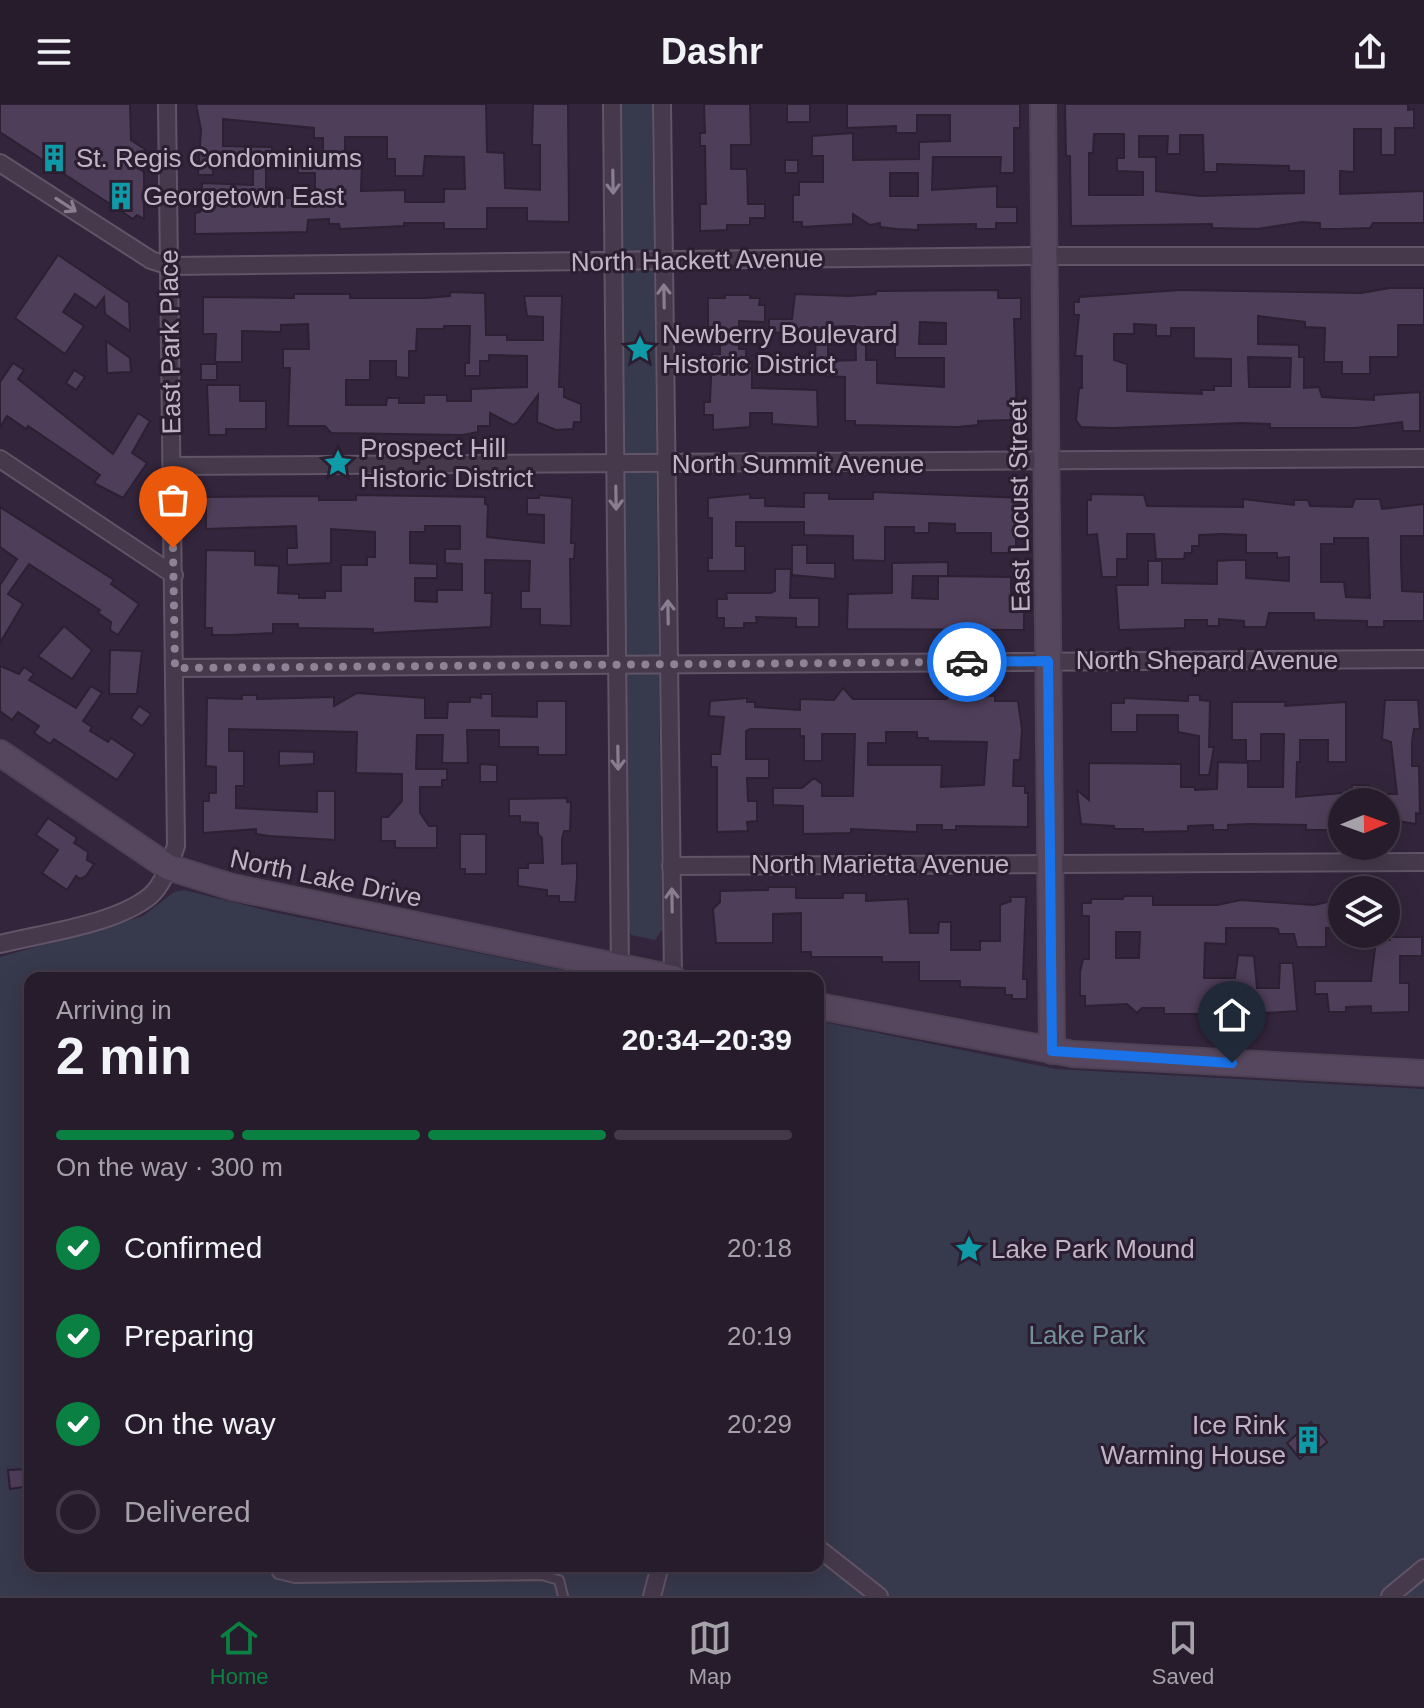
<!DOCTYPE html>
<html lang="en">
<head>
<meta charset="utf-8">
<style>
	:root { --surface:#261c2c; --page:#2e2534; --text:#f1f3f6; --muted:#a4a1a9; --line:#423a48; --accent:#0b8043 }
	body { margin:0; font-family:Helvetica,sans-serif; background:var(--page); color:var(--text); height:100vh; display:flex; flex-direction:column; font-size:30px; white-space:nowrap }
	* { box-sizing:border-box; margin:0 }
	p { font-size:26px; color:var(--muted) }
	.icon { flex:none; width:44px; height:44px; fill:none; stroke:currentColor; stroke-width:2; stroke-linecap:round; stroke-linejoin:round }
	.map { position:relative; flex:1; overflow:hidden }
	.sheet { position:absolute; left:24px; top:868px; width:800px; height:600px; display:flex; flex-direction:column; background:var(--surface); border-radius:16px; box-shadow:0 8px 32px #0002,0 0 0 2px var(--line) }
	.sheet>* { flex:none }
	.needle { width:52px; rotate:89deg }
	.controls { position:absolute; left:1328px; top:684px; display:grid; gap:16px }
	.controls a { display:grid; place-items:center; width:72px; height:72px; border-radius:50%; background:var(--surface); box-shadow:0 8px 32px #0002,0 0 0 2px var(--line); font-size:40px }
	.pin { position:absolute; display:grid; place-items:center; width:68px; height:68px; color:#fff; margin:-82px -34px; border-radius:50% 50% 50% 0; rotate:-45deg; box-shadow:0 0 8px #0007 }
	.pin .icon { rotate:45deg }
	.courier { position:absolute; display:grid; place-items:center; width:80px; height:80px; margin:-40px; border:6px solid #1a73e8; border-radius:50%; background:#fff; color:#222; box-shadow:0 2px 10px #0007 }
	.head em { font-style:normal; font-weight:600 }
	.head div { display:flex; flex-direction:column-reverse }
	.head { display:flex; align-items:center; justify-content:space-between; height:136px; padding:0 32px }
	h1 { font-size:52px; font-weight:600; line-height:60px }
	.bar { display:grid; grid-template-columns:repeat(4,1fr); gap:12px 8px; align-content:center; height:96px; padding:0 32px }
	.bar i { height:10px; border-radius:6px; background:var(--line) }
	.bar .active { background:var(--accent) }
	.bar p { grid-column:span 4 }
	ol { padding:0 32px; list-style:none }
	li { display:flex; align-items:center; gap:24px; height:88px }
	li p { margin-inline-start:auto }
	li .icon { padding:8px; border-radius:50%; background:var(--accent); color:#fff; stroke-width:4 }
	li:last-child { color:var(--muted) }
	li i { width:44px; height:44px; border:4px solid var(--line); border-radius:50% }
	header { display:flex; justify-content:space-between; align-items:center; height:104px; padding:0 32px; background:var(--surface); font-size:36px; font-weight:600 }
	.tab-bar { display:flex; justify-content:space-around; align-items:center; height:112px; border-top:2px solid var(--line); background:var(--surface); font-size:22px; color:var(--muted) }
	.tab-bar a { display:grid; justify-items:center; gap:4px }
	.tab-bar .active { color:var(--accent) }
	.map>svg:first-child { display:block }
	.green { fill:#37394c }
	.building { fill:#4f3e59; stroke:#2c2032; stroke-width:2; fill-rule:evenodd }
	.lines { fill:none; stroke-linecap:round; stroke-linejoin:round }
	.service-casing { stroke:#605466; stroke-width:12 }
	.minor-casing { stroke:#605466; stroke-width:20 }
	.secondary-casing { stroke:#4e4254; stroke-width:28 }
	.service { stroke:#45394b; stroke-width:8 }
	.minor { stroke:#45394b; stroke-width:16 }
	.secondary { stroke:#57475e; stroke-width:24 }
	.oneway { stroke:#897d8f }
	.done { stroke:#8f8296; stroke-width:8; stroke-dasharray:0 14.4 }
	.route { stroke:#1a73e8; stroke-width:10 }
	.labels { text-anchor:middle; stroke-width:6; stroke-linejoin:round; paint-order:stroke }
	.poi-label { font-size:26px; fill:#c1b4c7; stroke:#2a1e30; text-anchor:start }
	.street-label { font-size:26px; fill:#c1b4c7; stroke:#2a1e30 }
	.park-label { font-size:26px; fill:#74909b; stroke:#2a1e30 }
</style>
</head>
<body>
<header><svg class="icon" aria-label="menu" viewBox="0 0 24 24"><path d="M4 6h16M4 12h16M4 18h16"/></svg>Dashr<svg class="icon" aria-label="share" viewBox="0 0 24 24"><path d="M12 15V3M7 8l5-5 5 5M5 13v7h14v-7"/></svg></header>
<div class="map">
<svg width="1424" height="1492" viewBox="0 0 1424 1492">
	<rect width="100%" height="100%" fill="#33253b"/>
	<g class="green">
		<path d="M620 0H652L662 826 655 836 631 831 629 827Z"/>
		<path d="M184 786 277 809 604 874H30V1462H818V917L1056 965 1424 985V1492H0V853L143 812 174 788Z"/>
	</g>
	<g class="building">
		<path d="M0 0H130L131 36 146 46 135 62 144 68V115L137 111 133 115 0 28Z"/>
		<path d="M196 0H486L487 48 504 49 505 84 540 86V41H532L533 0H568L569 118 527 117V104H487V125H444V119H404V122L340 125 339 120H329V115L308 116 307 128 195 130V109L200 108 202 99V79L253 81V56L213 55V71H198L201 26ZM223 15 314 24V34H323V58L298 57V69H315V94H277V84H266V56H272V43L223 42ZM345 33H387V55H395V72H423L425 52 464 53 465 85H444V98H405V86L361 87 362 57H345Z"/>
		<path d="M704 0H750L751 41H731V65H747L748 100H765V114H750V121H727V126L700 127V100H706L705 42H700V29H705Z"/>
		<rect x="787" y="0" width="23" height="18"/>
		<path d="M847 0H1020V24H1014V69H1000L1001 53H933L932 86 997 82V103H1017V119H996V125H976V120L918 121V126L897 125 880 123V119L870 121 853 110V120L802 123V118H793V91H799V78H823V52H812V32L853 29V56L919 55V38L950 37V11H917V29H896V22L847 24ZM890 69H918V92H890Z"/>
		<path d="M1065 0H1408V6L1414 5V24H1395V51H1381V25H1354V68L1340 67V90L1424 87V119H1373L1370 124 1339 125H1320V119L1302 118 1257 125 1212 124V120L1071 122 1070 52H1066ZM1094 30H1124V54H1117V67L1143 68V91H1089V49H1093ZM1180 31H1203L1204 68H1217V60L1289 62V67H1304V89L1200 92 1156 87V53H1139V32H1168L1167 50H1180Z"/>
		<rect x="785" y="56" width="13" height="13"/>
		<path d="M58 151 129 199 130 227 105 210 104 193 96 204 75 190 63 208 84 222 65 250 15 214Z"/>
		<path d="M1390 184H1424V221H1398V253H1370V270H1342V258H1324L1325 224 1305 223V218L1258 212V240L1299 241V253H1304V284L1319 283 1322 293 1374 296V291L1420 288V327H1403L1402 318 1355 324H1270V320L1241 319 1114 324 1081 323 1076 316 1079 284H1082V252H1075L1079 211H1074V198H1079V193L1180 186 1361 189ZM1134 220 1156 221V232H1171V224H1194V254L1231 255V282H1214V286H1201L1202 290 1127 287V260L1114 256V230H1134ZM1248 253 1291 254 1290 283H1249Z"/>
		<path d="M998 186V194H1021V215H1014L1017 314 1009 316 978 317V321L958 323 855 321V317H845V273L826 272V257L856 256 855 222 828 223V255H815L816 231 769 228V215H792L795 190 849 192 876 190V187ZM920 218 946 219V240H919ZM866 223H895V254H944V283L877 279V256H866Z"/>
		<path d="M450 188 485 189 486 231H507V236H543V213L527 212 524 192H562L559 283H564V293L581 300V318H574L573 325 556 326 537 318 538 291 517 319 513 321 490 309V322H478V328L463 331 331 329 325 322H288L290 264H283V245H309L308 220 281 221V228L242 227V258H215L216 230H203V193L294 194V190H350V194H426L450 192ZM444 222H470L469 259H465V272H480V257H489V251L527 252V283L471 285V297H447V291H424V299H399V294H387L386 301H346V276H370V257H396V273L409 274V247H416L417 225H444Z"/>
		<path d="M725 191H750V194H760L759 201H765V218L739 217V245H746V258H752V284L817 286 818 323 772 320V309H750V323L713 326V311H704V298H710L712 250H720V223H708V194H725Z"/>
		<path d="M106 237 130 254 131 268 107 269Z"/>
		<path d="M13 259 24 266 18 275 113 350 138 309 150 317 132 349 147 359 123 394 94 379 100 371 28 322 26 325 7 312 0 323V278Z"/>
		<rect x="201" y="260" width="16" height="16"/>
		<path d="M74 266 85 273 76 286 66 279Z"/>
		<path d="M207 281H240V297H266V325H226V331H209Z"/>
		<path d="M873 388 1025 394V414H1019L1016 427V449H991V429H955V420L929 419V429H914V423H885V457L853 456V432L804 431V418H736V442H745V467H708V454H712V414H708V394L750 390V394H765V402L804 403V389H829V395H873Z"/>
		<path d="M1091 390 1144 391 1147 402 1243 403V395L1294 401V396H1308L1310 402 1352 403 1355 395H1380L1382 405 1424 400V432H1401V457L1402 487 1424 488V517H1384V523H1367V517L1314 516V509H1269L1266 523H1244V517L1219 515V522H1207V516H1185V524L1119 526 1116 481H1148V457H1162V479L1217 480V457L1231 456H1246V474L1289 477V453L1277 454V449H1246V431L1223 430 1199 431V442H1192V449H1185L1184 455H1156L1154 430H1127V455H1117V473H1102L1097 430 1087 431V396H1091ZM1334 434H1368L1370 494 1346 493 1344 478H1321V440H1334Z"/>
		<path d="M356 391 485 393V400L488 401 487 433 544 439V411L527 410V394H539V391L572 394 571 439H575L574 455H570L571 522 540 521V505H521V487H529L530 457 485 456V489H492L491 523 373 529V525L298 524V520H273V529L230 531H212V524H205L206 446 255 447V461L279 462 278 489 299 490V494H325V487H341V461H367V453H375V428L331 425V459L287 461V444H297L296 422 206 425V393L319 392V396H356ZM425 422H460V445H445V459L462 460V486H437V498L415 497V474H437V460L410 459V428H425Z"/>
		<path d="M0 403 114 476 111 480 139 500 118 531 110 526 111 518 98 509 100 506 29 460 8 490 23 500 0 539V481L17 455 0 443Z"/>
		<path d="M792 441H807V459H835V475L792 471Z"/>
		<path d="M948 458V472H913L912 494 938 495V472L1011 473V489H1019V498H1024V526L847 525 848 490 892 489V459Z"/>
		<path d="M775 465H791L790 494H819V523H796V514L756 513 757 519H744V524H724V514H717V495H727L726 489H771L775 487Z"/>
		<path d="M64 522 92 546 72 575 38 552Z"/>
		<path d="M110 546 142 547 137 590H109Z"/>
		<path d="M0 562 19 570 24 563 34 570 29 576 76 604 91 582 102 589 83 617 92 623 90 627 108 638 111 634 135 650 117 676 54 635 50 640 34 629 39 622 18 608 12 616 0 607Z"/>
		<path d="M843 584 853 595H947V590H964L995 592V597H1018L1022 625 1020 656H1014L1013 682H1025V689H1028V723L956 722V726H942V721H917V728L851 725V729L803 730V702L773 701V684H802L814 674 822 680V692H853L855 630H822V657H804V632H800V625H750L746 627V655H769V674H747L748 697H757V717L747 718 748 727 717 728V663H711V650H720L724 613 709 612 710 597 747 594V598H755V603L800 606V595L834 596ZM886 628H917V634H928V637L987 638 984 681 941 683 942 661H868V639H886Z"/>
		<path d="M357 589 425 594V614H447L448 598H470V593L481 594V590H492V612L537 613V597H566V651H538V643H499V626H467L468 659H442L443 631H417L416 665H447V676H442V683H420V709L429 722H437V744H395V737H381V713H388L402 697V670L356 669 357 628 229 625V647H244V682H236V704L317 708V687H335V736L269 732 256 730V725L203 729V697H209V689H216V663L206 662 207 594 242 595V591H257V595L334 593V602Z"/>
		<path d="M1188 591H1200V596L1210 597 1209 643H1214L1209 671H1199V632L1178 628V611H1137V628H1111V599H1124V594L1188 597Z"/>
		<path d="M1385 596H1418L1420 625H1414L1412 638V662H1419L1420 710 1416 709V720L1392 716V710H1387V690H1397L1391 638 1382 635Z"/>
		<path d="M1232 598H1286L1285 602 1346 598V658H1328V636H1300V658H1297L1296 693 1342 689V711H1330L1329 726H1306V721L1251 720 1228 721V726H1213V721L1188 722V727L1143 728V725H1114V722L1081 720 1077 686 1089 696V659L1181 660V683H1195V686L1217 685 1218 658 1248 659V683H1283L1284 630H1261V657H1246V636H1232Z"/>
		<path d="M139 602 151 610 142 622 131 614Z"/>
		<path d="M279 647 314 648V660L279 662Z"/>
		<path d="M480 660 497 661V678H480Z"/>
		<path d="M1352 681H1368L1370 698H1346L1347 686 1352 687Z"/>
		<path d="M567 694V698H571L570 727H564L562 735V760L577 759V774L575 798H559V792H547V786L518 782V764H528V759H543L542 734 538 730V719L520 718V712H509V695Z"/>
		<path d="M48 714 77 734 74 739 88 748 87 756 94 760 86 772 80 775 76 772 67 786 42 769 58 746 36 731Z"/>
		<path d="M460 730H486V770H465V765H460Z"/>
		<path d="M768 783H796V794H843V789H866V797L908 795 910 829H938L939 818H951V846H980V837H1000V801L1011 797 1010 793H1026L1023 875H1027V895H1012V891H1005V884L960 883V877H919V858H882V853H811V848H801V809L773 810V839H716L713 805 720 798V787L768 786Z"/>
		<path d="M1124 792H1153V801H1217L1241 796 1314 801 1336 796 1335 824H1326V843H1297L1294 830H1279L1278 825 1273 824H1226V840L1205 839 1204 874H1235L1238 851 1254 852 1257 884H1279L1280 859H1293L1297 907 1250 910V915H1218V910H1164V904H1142L1137 909 1127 900 1085 902V892H1080V868L1083 855H1089V812H1082V799H1091V795H1123ZM1116 828H1140L1139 854H1116Z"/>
		<path d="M1390 833H1422V852H1400V879H1409V908L1371 909V902L1346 903V908H1329L1327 890H1315V877H1371L1376 836H1390Z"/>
		<path d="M1311 1318 1327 1338 1312 1351 1309 1347 1300 1355 1287 1339Z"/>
		<path d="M30 1365V1382L10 1385 8 1366Z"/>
	</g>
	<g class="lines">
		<defs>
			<path id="service" d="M273 1462 278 1470 295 1474 542 1471 559 1476 563 1492"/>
			<g id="minor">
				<path d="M612 0 620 870"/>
				<path d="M662 0 673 874"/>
				<path d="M0 59 151 156 169 162 1029 152H1424"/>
				<path d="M0 355 174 471"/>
				<path d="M172 362 1424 354"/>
				<path d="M175 564 1424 555"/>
				<path d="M671 762 1424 758"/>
				<path d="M0 840C44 829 116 820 150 792 164 780 170 758 176 742L167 0"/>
				<path d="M818 1444 879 1492"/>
				<path d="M652 1492 660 1462"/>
				<path d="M1390 1492 1424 1464"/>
			</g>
			<g id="secondary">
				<path d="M1043 0 1052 947"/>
				<path d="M0 649 168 763 232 783 673 874"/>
				<path d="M818 902 1073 950 1424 969"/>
			</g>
		</defs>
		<use href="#service" class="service-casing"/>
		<use href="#minor" class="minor-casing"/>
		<use href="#secondary" class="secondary-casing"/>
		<use href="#service" class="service"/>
		<use href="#minor" class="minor"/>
		<use href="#secondary" class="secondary"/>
	</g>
	<defs><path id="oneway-shaft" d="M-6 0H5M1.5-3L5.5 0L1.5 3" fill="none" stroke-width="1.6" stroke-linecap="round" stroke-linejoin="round" transform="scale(2)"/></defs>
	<g class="oneway">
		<use href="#oneway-shaft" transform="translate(613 78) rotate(89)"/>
		<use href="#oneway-shaft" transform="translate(66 101) rotate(33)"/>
		<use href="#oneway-shaft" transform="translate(664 192) rotate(-91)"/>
		<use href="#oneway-shaft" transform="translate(616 394) rotate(89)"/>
		<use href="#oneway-shaft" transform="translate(668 508) rotate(-91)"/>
		<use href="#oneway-shaft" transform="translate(618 654) rotate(89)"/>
		<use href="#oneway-shaft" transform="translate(672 796) rotate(-91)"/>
	</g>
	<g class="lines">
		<path class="done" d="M173 444 175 564 967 558"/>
		<path class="route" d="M967 558 1048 557 1052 947 1232 959"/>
	</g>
	<defs>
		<symbol id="building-bare" viewBox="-9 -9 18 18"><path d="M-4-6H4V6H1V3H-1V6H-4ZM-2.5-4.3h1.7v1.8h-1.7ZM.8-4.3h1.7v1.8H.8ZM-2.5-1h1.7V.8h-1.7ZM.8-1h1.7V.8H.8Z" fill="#0f9aa8" stroke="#2a1e30" stroke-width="2.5" paint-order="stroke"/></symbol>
		<symbol id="sight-bare" viewBox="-9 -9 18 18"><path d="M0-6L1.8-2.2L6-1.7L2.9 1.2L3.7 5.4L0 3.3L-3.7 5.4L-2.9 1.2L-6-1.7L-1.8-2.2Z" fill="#0f9aa8" stroke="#2a1e30" stroke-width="2.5" paint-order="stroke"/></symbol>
	</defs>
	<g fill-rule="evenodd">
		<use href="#building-bare" x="34" y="34" width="40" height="40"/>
		<use href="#building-bare" x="101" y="72" width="40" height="40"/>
		<use href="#sight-bare" x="620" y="225" width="40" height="40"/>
		<use href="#sight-bare" x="318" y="339" width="40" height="40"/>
		<use href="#sight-bare" x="949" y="1125" width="40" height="40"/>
		<use href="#building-bare" x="1288" y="1316" width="40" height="40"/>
	</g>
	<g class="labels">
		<g class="poi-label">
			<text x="76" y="63">St. Regis Condominiums</text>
			<text x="143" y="101">Georgetown East</text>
			<text x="662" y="239">Newberry Boulevard<tspan x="662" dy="30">Historic District</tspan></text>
			<text x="360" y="353">Prospect Hill<tspan x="360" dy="30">Historic District</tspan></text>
			<text x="991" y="1154">Lake Park Mound</text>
			<text x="1286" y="1330" text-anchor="end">Ice Rink<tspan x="1286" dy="30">Warming House</tspan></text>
		</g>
		<g class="street-label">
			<text transform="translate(697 156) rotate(-1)" y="9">North Hackett Avenue</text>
			<text transform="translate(170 238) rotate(-91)" y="9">East Park Place</text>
			<text x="798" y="369">North Summit Avenue</text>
			<text transform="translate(1019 402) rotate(-91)" y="9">East Locust Street</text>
			<text x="1207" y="565">North Shepard Avenue</text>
			<text x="880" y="769">North Marietta Avenue</text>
			<text transform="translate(326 774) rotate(12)" y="9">North Lake Drive</text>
		</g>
		<g class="park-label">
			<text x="1087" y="1240">Lake Park</text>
		</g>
	</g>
</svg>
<div class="controls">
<a><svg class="needle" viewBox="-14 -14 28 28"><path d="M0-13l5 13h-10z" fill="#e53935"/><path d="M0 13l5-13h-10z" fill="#a4a1a9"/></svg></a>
<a><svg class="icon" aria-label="layers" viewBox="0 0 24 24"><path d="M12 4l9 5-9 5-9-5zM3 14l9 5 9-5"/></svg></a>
</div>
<div class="pin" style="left:173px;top:444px;background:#ea580c"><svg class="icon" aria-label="bag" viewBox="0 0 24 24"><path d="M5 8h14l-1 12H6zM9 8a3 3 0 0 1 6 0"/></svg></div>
<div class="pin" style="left:1232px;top:959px;background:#1f2937"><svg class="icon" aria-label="home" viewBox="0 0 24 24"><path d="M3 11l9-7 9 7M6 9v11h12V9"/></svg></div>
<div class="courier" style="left:967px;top:558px"><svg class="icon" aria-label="car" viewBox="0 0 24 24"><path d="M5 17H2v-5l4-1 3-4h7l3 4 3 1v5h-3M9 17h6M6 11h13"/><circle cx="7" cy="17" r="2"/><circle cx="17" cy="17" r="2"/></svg></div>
<section class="sheet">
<div class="head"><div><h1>2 min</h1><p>Arriving in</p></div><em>20:34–20:39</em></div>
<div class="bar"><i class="active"></i><i class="active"></i><i class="active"></i><i></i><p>On the way · 300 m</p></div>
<ol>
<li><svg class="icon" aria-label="check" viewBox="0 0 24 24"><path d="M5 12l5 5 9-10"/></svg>Confirmed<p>20:18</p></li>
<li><svg class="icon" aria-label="check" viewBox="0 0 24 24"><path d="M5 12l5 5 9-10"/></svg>Preparing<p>20:19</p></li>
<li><svg class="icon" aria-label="check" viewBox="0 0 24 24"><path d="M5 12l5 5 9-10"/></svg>On the way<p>20:29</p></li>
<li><i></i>Delivered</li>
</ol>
</section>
</div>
<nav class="tab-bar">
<a class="active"><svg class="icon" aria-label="home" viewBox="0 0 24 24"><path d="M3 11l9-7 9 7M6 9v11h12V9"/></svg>Home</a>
<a><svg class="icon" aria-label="map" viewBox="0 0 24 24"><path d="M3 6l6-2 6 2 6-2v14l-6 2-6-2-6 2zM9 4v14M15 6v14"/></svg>Map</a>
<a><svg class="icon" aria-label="saved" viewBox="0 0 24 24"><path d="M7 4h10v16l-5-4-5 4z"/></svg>Saved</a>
</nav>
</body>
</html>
